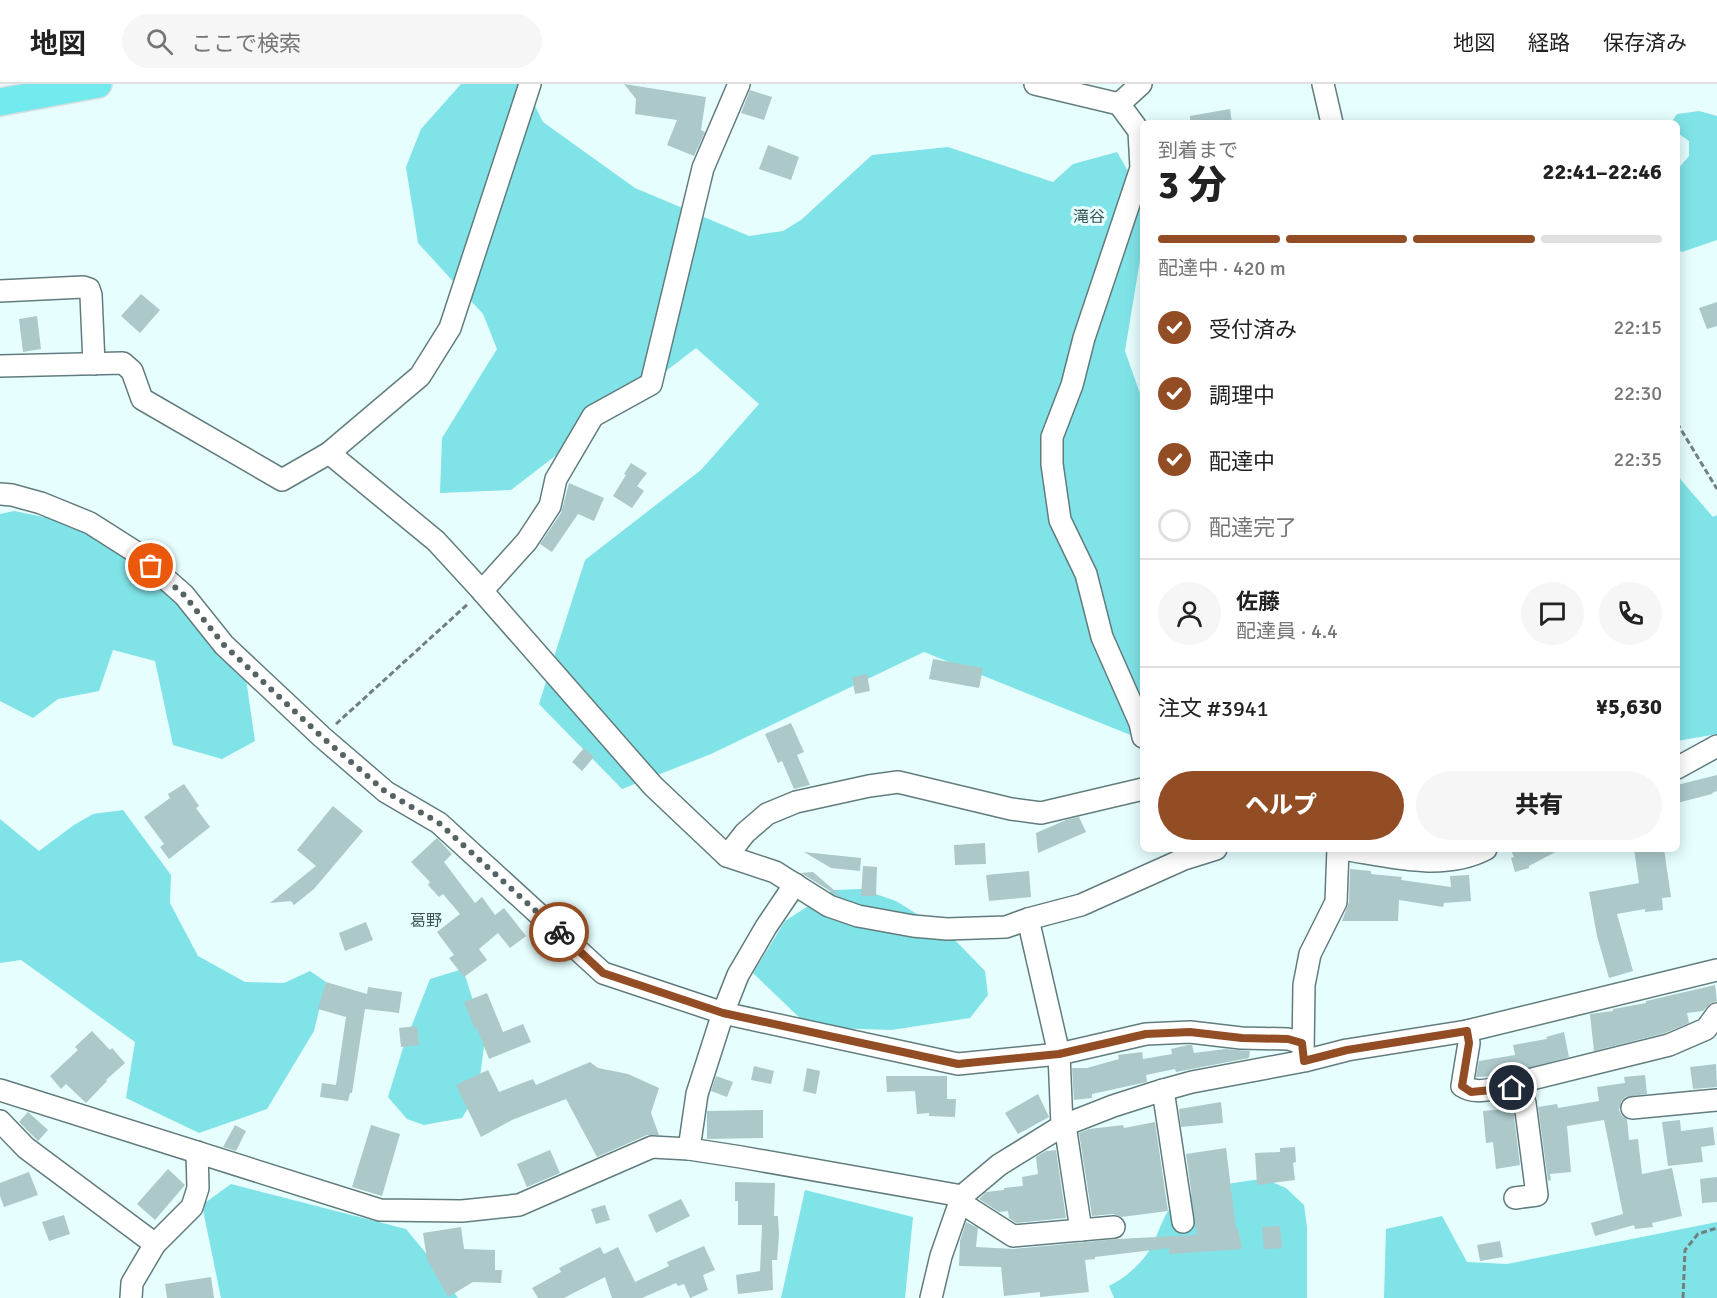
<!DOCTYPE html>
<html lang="ja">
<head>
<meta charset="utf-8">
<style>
	:root { --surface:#fff; --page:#f6f6f6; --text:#222; --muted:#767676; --line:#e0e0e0; --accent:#934d24 }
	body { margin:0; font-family:Signika,"Noto Sans JP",sans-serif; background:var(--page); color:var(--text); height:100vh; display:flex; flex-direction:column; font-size:22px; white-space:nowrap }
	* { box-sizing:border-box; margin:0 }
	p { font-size:20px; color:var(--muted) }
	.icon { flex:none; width:33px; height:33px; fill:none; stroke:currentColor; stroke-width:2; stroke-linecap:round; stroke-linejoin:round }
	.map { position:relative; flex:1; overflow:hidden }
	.sheet { position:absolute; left:1140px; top:36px; width:540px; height:732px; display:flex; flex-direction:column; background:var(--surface); border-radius:9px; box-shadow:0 3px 15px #0003 }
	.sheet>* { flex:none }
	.pin { position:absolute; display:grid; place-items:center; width:51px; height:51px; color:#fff; margin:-26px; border:3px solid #fff; border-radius:50%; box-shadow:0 2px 6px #0007 }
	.courier { position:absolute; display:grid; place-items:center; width:60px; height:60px; margin:-30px; border:4px solid #934d24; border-radius:50%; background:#fff; color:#222; box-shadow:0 2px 8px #0007 }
	.head em { font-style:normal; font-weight:800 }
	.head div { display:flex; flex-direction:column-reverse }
	.head { display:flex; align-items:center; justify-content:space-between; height:102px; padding:0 18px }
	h1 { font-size:39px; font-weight:800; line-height:45px }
	.bar { display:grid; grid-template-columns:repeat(4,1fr); gap:9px 6px; align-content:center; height:72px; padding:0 18px }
	.bar i { height:8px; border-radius:4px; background:var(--line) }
	.bar .on { background:var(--accent) }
	.bar p { grid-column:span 4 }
	.line { display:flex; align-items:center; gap:15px; padding:0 18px; border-top:2px solid var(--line) }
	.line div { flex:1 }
	.round { display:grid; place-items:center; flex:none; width:63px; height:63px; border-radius:32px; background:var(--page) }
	ol { padding:0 18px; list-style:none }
	li { display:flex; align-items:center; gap:18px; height:66px }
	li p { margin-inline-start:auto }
	li .icon { padding:6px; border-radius:50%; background:var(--accent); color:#fff; stroke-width:4 }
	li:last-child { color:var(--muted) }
	li i { width:33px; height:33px; border:3px solid var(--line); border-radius:50% }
	.action { display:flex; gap:12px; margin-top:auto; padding:12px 18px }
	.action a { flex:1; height:69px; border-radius:36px; background:var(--accent); color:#fff; font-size:24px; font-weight:800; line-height:69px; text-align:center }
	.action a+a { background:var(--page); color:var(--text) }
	header { display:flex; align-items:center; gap:36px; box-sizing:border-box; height:84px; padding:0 30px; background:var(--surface); border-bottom:2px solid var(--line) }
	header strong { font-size:28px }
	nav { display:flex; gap:33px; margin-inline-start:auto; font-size:21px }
	.search { width:420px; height:54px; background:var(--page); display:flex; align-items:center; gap:15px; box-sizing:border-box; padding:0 21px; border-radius:33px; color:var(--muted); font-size:22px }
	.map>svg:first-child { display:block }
	.green { fill:#80e3e7 }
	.building { fill:#acc8c9 }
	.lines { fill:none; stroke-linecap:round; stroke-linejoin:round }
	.minor-casing { stroke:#627c7d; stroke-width:24 }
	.major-casing { stroke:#dcdede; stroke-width:30 }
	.path { stroke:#708081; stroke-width:3; stroke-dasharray:6 3; stroke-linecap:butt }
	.minor { stroke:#fff; stroke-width:21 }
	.major { stroke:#72eaee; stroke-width:27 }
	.done { stroke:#556364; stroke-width:6; stroke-dasharray:0 10.8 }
	.route { stroke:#934d24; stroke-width:8 }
	.labels { text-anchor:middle; stroke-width:6; stroke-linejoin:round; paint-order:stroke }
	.neighbourhood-label { font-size:16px; fill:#3c5556; stroke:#e6fefe }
</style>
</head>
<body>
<header>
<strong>地図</strong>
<div class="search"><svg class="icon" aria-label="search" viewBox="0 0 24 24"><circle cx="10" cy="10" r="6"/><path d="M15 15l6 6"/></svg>ここで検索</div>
<nav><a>地図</a><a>経路</a><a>保存済み</a></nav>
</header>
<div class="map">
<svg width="1717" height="1214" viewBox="0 0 1717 1214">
	<rect width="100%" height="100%" fill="#e6fefe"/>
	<g class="green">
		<path d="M461 0H524L543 38 635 104 749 152 783 147 801 136 872 71 948 63 1053 98 1073 80 1117 68 1143 113V158L1125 267 1143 318V656L924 568 711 670 622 705 539 620 585 476 701 386 759 320 696 264 511 406 440 409 442 354 497 265 483 230 418 159 406 83 421 45Z"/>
		<path d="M1699 27 1717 32V156L1682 168 1677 165V86L1689 72V57L1679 50 1677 39 1672 37 1677 30Z"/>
		<path d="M1677 386 1681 396 1713 433 1717 431V650L1677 657Z"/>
		<path d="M14 427 98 444 154 489 202 551 246 595 255 657 222 675 173 661 155 577 113 566 99 607 58 615 33 634 0 617V430Z"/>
		<path d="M123 726 171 791 170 819 198 872 245 898 284 899 310 887 326 898 314 947 267 1025 199 1049 126 1014 135 958 21 876 0 879V735L39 767 74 741 93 730Z"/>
		<path d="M861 805 896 817 949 850 985 887 988 911 970 934 891 946 833 944 803 937 753 889 785 837 833 806Z"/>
		<path d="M463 885 485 955 478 1008 462 1034 424 1041 407 1035 388 1013 403 964 430 895Z"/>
		<path d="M1265 1095 1286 1104 1304 1121 1307 1143V1214H1114L1109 1202C1123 1195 1138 1183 1147 1170 1157 1156 1160 1138 1170 1124 1184 1105 1241 1097 1265 1095Z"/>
		<path d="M231 1100 406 1145 430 1174 458 1214H221L202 1121Z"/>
		<path d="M805 1106 913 1133 905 1214H781Z"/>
		<path d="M1442 1132 1467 1178 1507 1180 1717 1138V1214H1384L1386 1145Z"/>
	</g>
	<g class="building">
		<path d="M624 0 706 13 701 46 705 48 694 72 667 61 677 36 635 30 636 15Z"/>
		<path d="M750 6 772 13 764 36 741 29Z"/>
		<path d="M1230 25 1232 39H1190V32Z"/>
		<path d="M768 61 799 73 791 96 759 85Z"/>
		<path d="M141 210 160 226 140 249 121 232Z"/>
		<path d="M1717 218V242L1707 245 1699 224Z"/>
		<path d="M37 232 41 265 23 268 19 235Z"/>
		<path d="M631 379 647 389 637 402 644 407 632 424 613 412 626 391 624 390Z"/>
		<path d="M569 399 604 414 594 437 578 430 552 468 540 460 561 429Z"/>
		<path d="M933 575 983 584 979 604 929 595Z"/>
		<path d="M867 590 870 607 855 610 852 593Z"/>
		<path d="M791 639 804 668 797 671 810 701 794 705 782 677 778 679 765 650Z"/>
		<path d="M584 664 594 673 582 687 572 678Z"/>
		<path d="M1717 691V707L1712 709V710L1677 719V701Z"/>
		<path d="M184 700 199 722 196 724 210 743 169 775 160 763 164 760 144 733 170 714 168 710Z"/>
		<path d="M333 722 363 747 314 805 294 821 291 817 270 819 316 782 297 766Z"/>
		<path d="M1079 733 1086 748 1038 769 1036 749 1066 736Z"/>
		<path d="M437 754 452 770 444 778 475 819 482 813 495 831 504 824 526 852 510 864 498 849 479 865 487 876 464 893 449 874 454 871 437 848 460 830 443 810 439 813 428 801 430 798 411 778Z"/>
		<path d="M985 759 986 780 955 781 954 761Z"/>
		<path d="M1510 765H1561L1529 782V784L1515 788 1511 774 1514 773Z"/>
		<path d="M1634 765H1664L1671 813 1662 814 1663 826 1645 828V825L1617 830 1633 887 1609 894 1597 852 1589 808 1639 799Z"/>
		<path d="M804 768 861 774 860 787 831 784Z"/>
		<path d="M863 782 877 783 876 812H861Z"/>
		<path d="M1350 785 1371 787V790L1402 793 1401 796 1451 803 1450 792 1469 791 1471 817 1444 819 1443 823 1399 816 1398 837H1342L1349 818Z"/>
		<path d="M1029 787 1031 813 989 817 986 791Z"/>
		<path d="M813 788 842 813 835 810 801 789Z"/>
		<path d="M366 838 373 856 345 867 339 849Z"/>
		<path d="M326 898 367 910 368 903 402 908 399 929 365 925 352 1009H350L348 1017 320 1013 322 999 336 1001 346 933 318 925Z"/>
		<path d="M1715 901 1717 917 1711 919 1703 927 1687 929 1689 939 1665 949 1594 967 1590 930 1613 927V925L1646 919V917Z"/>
		<path d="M487 909 503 948 523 940 531 958 489 975 477 944 475 945 464 918Z"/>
		<path d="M417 942 419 961 401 963 399 944Z"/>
		<path d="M92 947 110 966 112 964 125 979 106 996 107 997 86 1019 66 1000 61 1005 50 992 78 966 75 963Z"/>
		<path d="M1564 948 1569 973 1500 992 1476 993 1479 977 1515 971 1513 961 1547 955 1546 953Z"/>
		<path d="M1187 961H1192L1194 969 1225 965 1250 967 1249 974 1176 988 1175 985 1146 991 1147 998 1092 1010V1014L1074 1016 1072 984H1087L1119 975 1118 971 1142 968 1143 975 1172 970 1171 965Z"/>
		<path d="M590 978 598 984 628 990 659 1004 651 1029 659 1051H647L597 1073 566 1015 512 1036 481 1053 456 1001 488 986 499 1008 533 995 536 1001Z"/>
		<path d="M1716 980 1717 1003 1693 1005 1690 983Z"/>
		<path d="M754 982 774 987 771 1000 751 996Z"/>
		<path d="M807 984 820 987 816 1010 803 1007Z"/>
		<path d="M1645 991 1647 1010 1625 1013 1621 1018 1619 1026 1622 1032 1627 1035 1629 1056 1638 1055 1642 1090 1672 1084 1682 1132 1652 1139 1653 1143 1635 1145 1634 1141 1595 1152 1591 1139 1623 1130 1604 1036 1567 1042 1571 1088 1550 1090 1551 1096 1548 1097 1538 1023 1557 1020 1558 1024 1599 1017 1597 1003 1625 999 1624 993Z"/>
		<path d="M716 992 733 998 727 1013 711 1007Z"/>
		<path d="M886 992H947V1015H956L955 1033 929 1032V1029L917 1030 915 1007 887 1008Z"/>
		<path d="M1038 1010 1049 1033 1018 1050 1005 1029Z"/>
		<path d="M1221 1018 1223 1039 1181 1043 1179 1025Z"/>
		<path d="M1513 1024 1520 1081 1496 1085 1493 1058 1486 1059 1483 1027Z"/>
		<path d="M763 1026V1054L707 1055V1027Z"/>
		<path d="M28 1028 48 1046 38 1057 19 1038Z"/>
		<path d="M1680 1036 1681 1047 1713 1043 1715 1061 1701 1063 1703 1078 1668 1082 1662 1038Z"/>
		<path d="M1155 1038 1168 1127 1121 1133 1113 1130 1092 1132 1079 1049 1089 1045 1123 1041 1124 1044Z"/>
		<path d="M235 1041 246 1047 236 1067 223 1063Z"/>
		<path d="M371 1041 400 1050 382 1112 352 1103Z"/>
		<path d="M1295 1063 1296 1078 1293 1079 1295 1096 1257 1101 1255 1069 1280 1068V1064Z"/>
		<path d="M1226 1064 1236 1145H1238L1242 1165 1169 1170V1164L1095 1173V1175L1085 1176 1089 1208 1040 1213V1208L1004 1212 1001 1183 959 1182 960 1157 966 1138 978 1144 976 1163 1014 1165 1117 1155 1197 1151 1186 1070Z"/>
		<path d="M550 1066 560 1089 527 1103 517 1080Z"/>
		<path d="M1056 1066 1066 1134 1016 1139 1009 1134 1008 1127 999 1128 979 1115 986 1108 1004 1106V1104L1023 1102 1022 1093 1038 1090 1036 1073 1046 1067Z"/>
		<path d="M168 1085 185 1101 155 1136 137 1120Z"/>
		<path d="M29 1088 38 1111 4 1123 0 1112V1099Z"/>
		<path d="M1717 1093V1118L1702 1119 1700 1095Z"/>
		<path d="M735 1098 775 1099 774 1132H778L779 1151 777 1176H772L773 1206 738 1210 736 1191 760 1187 762 1141H738V1117H735Z"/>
		<path d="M681 1115 690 1132 656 1149 648 1131Z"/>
		<path d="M605 1121 610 1136 596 1140 591 1125Z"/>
		<path d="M64 1131 70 1150 49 1157 42 1138Z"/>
		<path d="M1280 1142 1282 1164 1264 1165 1262 1143Z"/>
		<path d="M461 1143 464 1165 495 1166V1186H502L501 1199 473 1198 448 1213 427 1175 423 1149Z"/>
		<path d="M1500 1157 1503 1173 1480 1177 1477 1161Z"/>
		<path d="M704 1162 715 1186 703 1191 708 1206 690 1214 684 1200 678 1202 676 1199 642 1214H612L605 1193 564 1214H538L532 1204 561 1188 559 1184 600 1163 604 1170 618 1163 635 1198 669 1182 667 1178Z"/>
		<path d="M211 1193 214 1214H167L165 1200Z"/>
	</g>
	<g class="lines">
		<defs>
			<g id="minor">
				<path d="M1035 0 1119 20 1139 47 1141 84 1084 254 1072 301 1052 353V380L1060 436 1086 490 1102 553 1140 639 1143 653"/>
				<path d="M1323 0 1332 39"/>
				<path d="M1119 20 1141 0"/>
				<path d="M0 207 83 203 89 205 91 211 94 280"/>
				<path d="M0 282 123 279 132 287 142 315 282 396 329 369 420 292 450 244 530 0"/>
				<path d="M329 369 436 457 482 507 653 702 727 772 775 788 829 822 858 832 913 842 947 845 1006 843 1028 835 1081 821 1184 775 1216 765"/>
				<path d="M0 410 12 411 41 419 90 439 134 467 184 511 224 561 322 653 386 708 439 739 603 889 723 929 958 980 1059 970 1146 950 1190 948 1241 954 1288 955 1302 959"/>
				<path d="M482 507 527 457 550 422 556 395 593 332 651 300 703 84 739 0"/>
				<path d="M1677 684 1717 662"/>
				<path d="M1342 765C1388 772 1443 788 1486 765"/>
				<path d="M727 772 745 749 767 730 796 718 869 702 898 698 1011 725 1041 729 1143 705"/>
				<path d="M1028 835 1059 970 1062 1042"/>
				<path d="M1467 947 1469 959 1462 1002C1486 1017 1509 988 1525 1019L1537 1111 1515 1114"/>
				<path d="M1303 971 1304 901 1310 870 1336 818 1338 765"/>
				<path d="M1512 1004 1520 998 1669 961 1706 945 1717 930"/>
				<path d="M0 1006 380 1126 462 1127 519 1121 652 1063 689 1065 741 1073 962 1112 999 1081 1062 1042 1113 1022 1163 1006 1192 998 1304 977 1347 966 1467 947 1717 886"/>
				<path d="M1163 1006 1183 1138"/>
				<path d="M1632 1024 1717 1016"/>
				<path d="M0 1037 26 1064 155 1160"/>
				<path d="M1065 1041 1081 1146"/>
				<path d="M689 1065 697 1010 723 929 738 891 766 843 795 800"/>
				<path d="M960 1118 1013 1152 1114 1143"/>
				<path d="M131 1214 132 1199 155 1160 192 1123 198 1104 197 1068"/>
				<path d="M931 1214 941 1172 962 1112"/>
			</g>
			<path id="major" d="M0 18 98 0"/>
		</defs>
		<use href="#minor" class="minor-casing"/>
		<use href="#major" class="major-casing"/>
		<g class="path">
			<path d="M1677 339 1717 405"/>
			<path d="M336 640 469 519"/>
			<path d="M1683 1214 1685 1166 1698 1150 1717 1144"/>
		</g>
		<use href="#minor" class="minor"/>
		<use href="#major" class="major"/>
	</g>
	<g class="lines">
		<path class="done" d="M151 482 184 511 224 561 322 653 386 708 439 739 559 848"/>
		<path class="route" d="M559 848 603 889 723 929 958 980 1059 970 1146 950 1190 948 1242 954 1288 955 1302 959 1304 977 1347 966 1467 947 1469 959 1462 1002 1471 1008 1512 1004"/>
	</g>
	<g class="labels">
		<g class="neighbourhood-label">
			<text x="1089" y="138">滝谷</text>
			<text x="426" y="842">葛野</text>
		</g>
	</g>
</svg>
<div class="pin" style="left:151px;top:482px;background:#ea580c"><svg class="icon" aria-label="bag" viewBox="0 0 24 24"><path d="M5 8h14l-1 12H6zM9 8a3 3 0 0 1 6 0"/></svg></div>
<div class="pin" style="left:1512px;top:1004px;background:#1f2937"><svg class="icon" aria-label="home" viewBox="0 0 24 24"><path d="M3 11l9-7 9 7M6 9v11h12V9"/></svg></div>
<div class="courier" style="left:559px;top:848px"><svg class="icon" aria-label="bike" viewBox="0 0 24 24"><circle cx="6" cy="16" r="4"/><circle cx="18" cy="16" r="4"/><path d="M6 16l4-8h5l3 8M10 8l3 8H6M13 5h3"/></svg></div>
<section class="sheet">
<div class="head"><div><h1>3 分</h1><p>到着まで</p></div><em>22:41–22:46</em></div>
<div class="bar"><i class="on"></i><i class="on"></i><i class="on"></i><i></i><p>配達中 · 420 m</p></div>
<ol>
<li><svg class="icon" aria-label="check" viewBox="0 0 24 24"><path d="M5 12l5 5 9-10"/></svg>受付済み<p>22:15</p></li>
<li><svg class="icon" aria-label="check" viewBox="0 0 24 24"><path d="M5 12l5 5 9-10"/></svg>調理中<p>22:30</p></li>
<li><svg class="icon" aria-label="check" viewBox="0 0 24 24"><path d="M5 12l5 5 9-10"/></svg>配達中<p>22:35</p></li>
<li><i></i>配達完了</li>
</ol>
<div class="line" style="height:108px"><a class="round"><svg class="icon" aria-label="person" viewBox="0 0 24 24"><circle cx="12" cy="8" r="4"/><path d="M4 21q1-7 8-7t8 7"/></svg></a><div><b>佐藤</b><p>配達員 · 4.4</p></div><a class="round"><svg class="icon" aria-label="chat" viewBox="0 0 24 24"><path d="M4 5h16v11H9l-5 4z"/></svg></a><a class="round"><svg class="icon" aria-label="phone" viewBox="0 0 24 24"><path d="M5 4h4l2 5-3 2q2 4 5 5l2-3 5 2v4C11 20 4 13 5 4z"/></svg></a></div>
<div class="line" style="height:78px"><div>注文 #3941</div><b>¥5,630</b></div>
<div class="action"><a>ヘルプ</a><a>共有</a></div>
</section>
</div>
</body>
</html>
